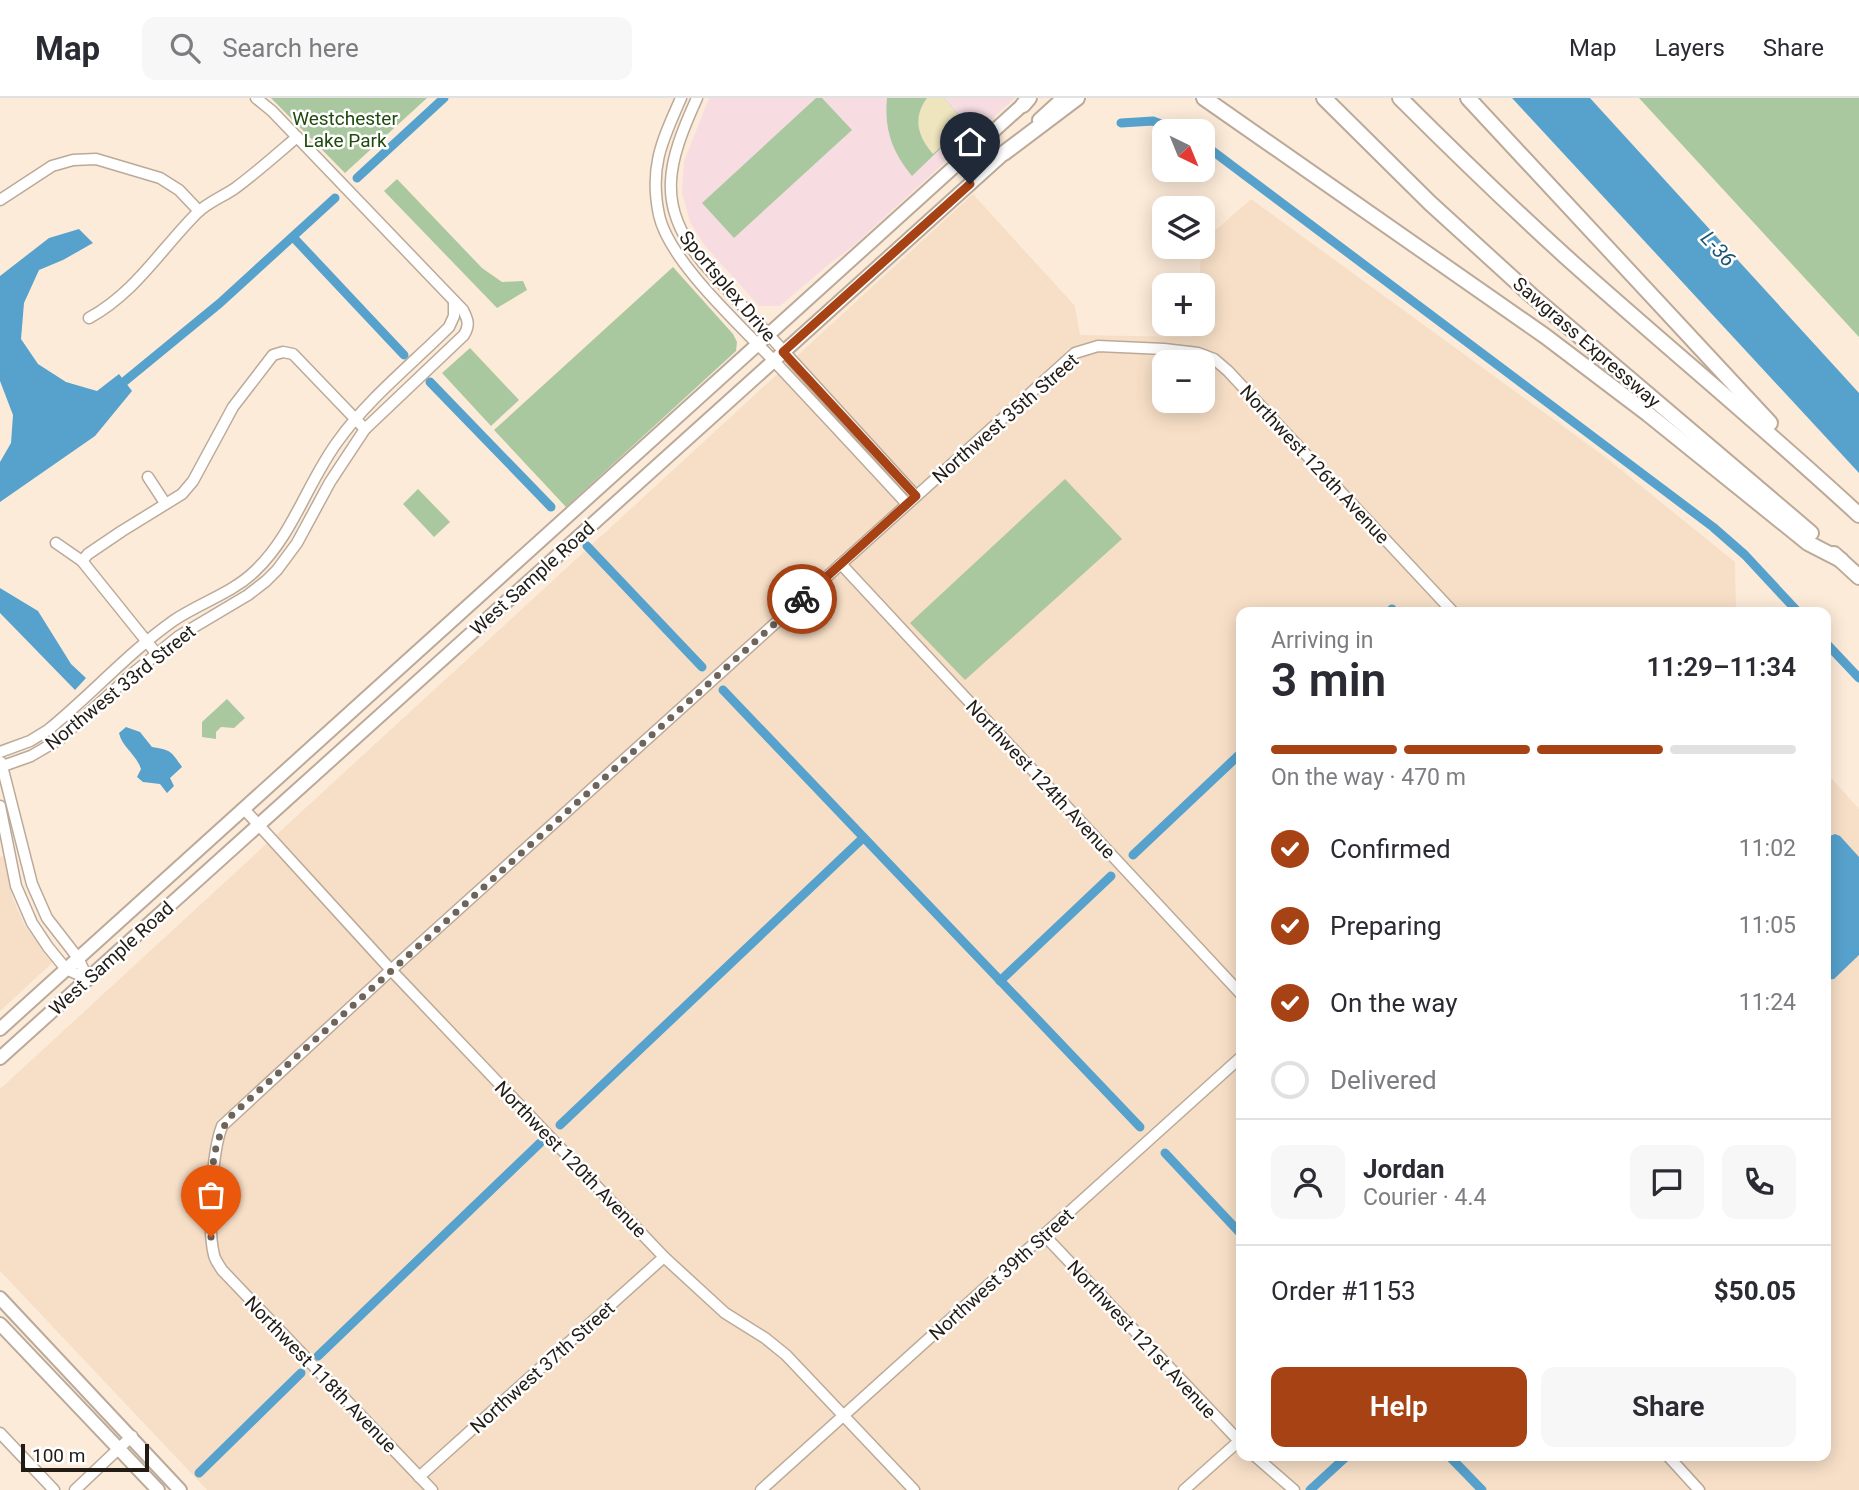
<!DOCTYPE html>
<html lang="en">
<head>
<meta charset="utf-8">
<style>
	:root { --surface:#fff; --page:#f7f7f7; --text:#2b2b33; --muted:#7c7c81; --line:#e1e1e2; --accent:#a74215 }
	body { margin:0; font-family:Roboto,sans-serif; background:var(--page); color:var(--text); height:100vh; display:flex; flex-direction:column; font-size:26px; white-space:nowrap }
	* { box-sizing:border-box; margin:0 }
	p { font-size:23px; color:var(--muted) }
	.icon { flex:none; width:38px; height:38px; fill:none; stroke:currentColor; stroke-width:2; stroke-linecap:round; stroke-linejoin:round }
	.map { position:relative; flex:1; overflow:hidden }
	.side { position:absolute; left:1236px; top:509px; width:595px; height:854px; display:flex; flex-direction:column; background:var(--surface); border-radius:14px; box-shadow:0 4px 18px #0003 }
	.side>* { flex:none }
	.needle { width:46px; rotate:137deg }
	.fabs { position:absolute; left:1152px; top:21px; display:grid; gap:14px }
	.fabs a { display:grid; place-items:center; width:63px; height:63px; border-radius:14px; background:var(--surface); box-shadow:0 4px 18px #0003; font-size:35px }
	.scale { position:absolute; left:21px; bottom:18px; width:128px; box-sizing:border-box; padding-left:7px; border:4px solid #221c15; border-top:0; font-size:19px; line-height:24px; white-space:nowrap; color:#221c15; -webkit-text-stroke:5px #fff; paint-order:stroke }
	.pin { position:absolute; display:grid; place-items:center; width:60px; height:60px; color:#fff; margin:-72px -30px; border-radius:50% 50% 50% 0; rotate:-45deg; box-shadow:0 0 7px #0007 }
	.pin .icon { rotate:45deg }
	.courier { position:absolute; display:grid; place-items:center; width:70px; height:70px; margin:-35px; border:5px solid #a74215; border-radius:50%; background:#fff; color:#222; box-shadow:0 2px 9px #0007 }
	.overview em { font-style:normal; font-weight:600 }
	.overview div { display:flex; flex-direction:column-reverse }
	.overview { display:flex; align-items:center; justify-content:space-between; height:119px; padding:0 35px }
	h1 { font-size:46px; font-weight:600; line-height:52px }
	.bar { display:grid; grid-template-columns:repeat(4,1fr); gap:10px 7px; align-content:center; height:84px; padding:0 35px }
	.bar i { height:9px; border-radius:5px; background:var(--line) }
	.bar .on { background:var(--accent) }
	.bar p { grid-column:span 4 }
	.line { display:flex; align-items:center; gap:18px; padding:0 35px; border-top:2px solid var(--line) }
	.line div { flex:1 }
	.round { display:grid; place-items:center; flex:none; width:74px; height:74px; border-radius:14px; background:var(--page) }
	ol { padding:0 35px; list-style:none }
	li { display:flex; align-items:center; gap:21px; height:77px }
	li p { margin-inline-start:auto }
	li .icon { padding:7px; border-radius:50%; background:var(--accent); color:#fff; stroke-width:4 }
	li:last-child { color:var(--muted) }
	li i { width:38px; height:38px; border:4px solid var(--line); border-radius:50% }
	.primary-button { display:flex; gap:14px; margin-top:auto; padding:14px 35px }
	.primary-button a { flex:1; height:80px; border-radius:14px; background:var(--accent); color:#fff; font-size:28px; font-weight:600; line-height:80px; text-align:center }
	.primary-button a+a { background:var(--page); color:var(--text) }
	header { display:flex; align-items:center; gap:42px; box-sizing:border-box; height:98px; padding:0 35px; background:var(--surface); border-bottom:2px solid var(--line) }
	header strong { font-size:33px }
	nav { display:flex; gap:38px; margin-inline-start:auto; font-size:24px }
	.search { width:490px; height:63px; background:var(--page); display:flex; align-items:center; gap:18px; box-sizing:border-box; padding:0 24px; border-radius:14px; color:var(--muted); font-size:26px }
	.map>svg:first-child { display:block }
	.built { fill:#f7dfc7; fill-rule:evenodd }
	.education { fill:#f7dde1 }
	.green { fill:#a9c89f }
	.sand { fill:#eee5bf }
	.water { fill:#57a2cd }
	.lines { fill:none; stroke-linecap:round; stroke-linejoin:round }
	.canal { stroke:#57a2cd; stroke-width:9 }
	.minor-casing { stroke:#ba9; stroke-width:13 }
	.major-casing { stroke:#ba9; stroke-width:16 }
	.highway-casing { stroke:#ba9; stroke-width:18 }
	.minor { stroke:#fff; stroke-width:10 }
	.major { stroke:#fff; stroke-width:12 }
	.highway { stroke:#fff; stroke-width:14 }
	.done { stroke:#6f645a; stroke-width:7; stroke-dasharray:0 12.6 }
	.route { stroke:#a74215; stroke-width:9 }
	.labels { text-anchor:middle; stroke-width:5; stroke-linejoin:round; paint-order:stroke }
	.park-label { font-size:19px; fill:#204b0d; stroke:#fff }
	.street-label { font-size:19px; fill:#221c15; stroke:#fff }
	.water-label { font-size:21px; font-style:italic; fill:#1c5573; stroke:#fff }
</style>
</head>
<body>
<header>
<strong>Map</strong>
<div class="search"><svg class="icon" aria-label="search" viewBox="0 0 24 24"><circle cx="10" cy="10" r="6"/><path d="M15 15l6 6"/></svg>Search here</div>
<nav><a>Map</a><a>Layers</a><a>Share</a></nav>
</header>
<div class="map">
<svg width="1859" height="1392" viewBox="0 0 1859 1392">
	<rect width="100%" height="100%" fill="#fdebd9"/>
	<g class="built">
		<path d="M973 96 1075 208 1080 237 1191 239 1193 226H1202V187H1198L1203 143 1251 101 1604 358 1735 464 1736 514H1241V1358H1825V673L1859 711V1392H207L0 1173V991ZM1164 264H1202V303H1164Z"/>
		<path d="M4 758 13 801 25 828 52 865 0 913V759Z"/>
	</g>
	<path class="education" d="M709 0H1015L852 149 827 168 780 208H759L705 148 690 124 682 95 684 63Z"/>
	<g class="green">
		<path d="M271 0H427L345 75Z"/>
		<path d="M816 0H822L852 32 734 140 702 105Z"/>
		<path d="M887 0H944L964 23V28L912 78C892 54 884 31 887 0Z"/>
		<path d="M1639 0H1859V239Z"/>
		<path d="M397 81 482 170 502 184 523 183 527 192 497 210 384 93Z"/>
		<path d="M673 169 733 236 737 244 736 253 566 409 494 332Z"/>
		<path d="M470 250 519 302 491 328 442 275Z"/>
		<path d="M1065 381 1122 441 965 582 910 525Z"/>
		<path d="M418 391 450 424 434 439 403 406Z"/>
		<path d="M227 601 245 620 234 630 221 629 216 634V641L202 639V624Z"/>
	</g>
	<path class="sand" d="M927 0H944L964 23V28L933 56C918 39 912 20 927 0Z"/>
	<g class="water">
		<path d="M1512 0H1590L1859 295V375Z"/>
		<path d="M79 131 93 145 63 162 39 172 24 205 21 241 38 266 66 284 97 293 119 276 132 293 95 338 0 404V364L11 345 13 317 0 283V178L49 140Z"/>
		<path d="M0 490 38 513 71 566 86 580 75 592 0 515Z"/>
		<path d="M126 629 140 634 152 649C171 652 171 653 182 669L170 680 174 688 167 695 160 686 143 684 137 679 141 671C136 656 122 649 119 635Z"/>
		<path d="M1835 736 1840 738 1859 759V857L1834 881 1825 882V740Z"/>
	</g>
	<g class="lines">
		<g class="canal">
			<path d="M1121 25 1153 23 1179 33"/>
			<path d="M1202 45 1713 429 1745 457 1798 514"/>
			<path d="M357 80 444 0"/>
			<path d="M293 139 404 257"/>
			<path d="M125 283 220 205 335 100"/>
			<path d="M430 284 551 409"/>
			<path d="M587 448 702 569"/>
			<path d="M1389 514 1392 511"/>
			<path d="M1825 544 1859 580"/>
			<path d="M723 592 1140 1029"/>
			<path d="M1133 757 1241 655"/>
			<path d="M1000 883 1111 778"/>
			<path d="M560 1027 863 740"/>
			<path d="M1165 1055 1241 1136"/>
			<path d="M318 1258 540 1045"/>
			<path d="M1449 1358 1482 1392"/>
			<path d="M199 1375 301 1275"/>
			<path d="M1310 1392 1347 1358"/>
		</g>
		<defs>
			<g id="minor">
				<path d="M681 0C662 43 649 69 659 117 669 163 740 227 773 262 818 310 863 358 907 406"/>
				<path d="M697 0C668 64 654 107 704 166L916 398"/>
				<path d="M0 102 52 68 73 62 96 61 160 80 179 92 199 113"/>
				<path d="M89 220C135 195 161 151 197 115 207 105 222 99 234 91 256 75 276 57 297 39"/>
				<path d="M148 379 165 405"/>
				<path d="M56 445 82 463 156 555"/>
				<path d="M82 463 88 456 122 433 182 396 193 383 233 309 273 257 283 254 293 256 365 331"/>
				<path d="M841 466 1241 896"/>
				<path d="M0 654 30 643 48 632C91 597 128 555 173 523 199 505 231 496 255 473 293 437 307 385 338 343 368 301 412 266 449 229L454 218V204"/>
				<path d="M1 664 32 786 47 820 78 860 88 881"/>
				<path d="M0 669 31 658 60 641 132 576 179 538 248 497 266 483 277 472 297 445 330 384 365 331 464 237C470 227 468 222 463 212L272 13 256 0"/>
				<path d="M0 708 16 788 32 825 48 849 66 871 88 881"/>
				<path d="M244 711 391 872 664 1159 725 1215 765 1240 786 1257 914 1392"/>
				<path d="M1044 1137 1241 1345"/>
				<path d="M0 1335 54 1392"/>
				<path d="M1255 1358 1294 1392"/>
				<path d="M1668 1358 1699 1392"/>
				<path d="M419 1379 664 1159"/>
				<path d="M75 1392 132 1338"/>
				<path d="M432 1392 222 1172C219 1167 215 1162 214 1157 207 1130 212 1054 222 1028L391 872 1075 255 1098 248 1164 251 1198 255 1214 261 1228 273 1453 514"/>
				<path d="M761 1392 1241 959"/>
				<path d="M1184 1392 1239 1343"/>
			</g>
			<g id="major">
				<path d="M1039 22 1063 0"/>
				<path d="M0 931 1028 2"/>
				<path d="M0 960 1011 49"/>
				<path d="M0 1200 180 1392"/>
				<path d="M0 1226 158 1392"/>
			</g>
			<g id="highway">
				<path d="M1204 0 1545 238 1648 316 1808 445 1841 462"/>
				<path d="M1324 0 1430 105 1531 197 1811 435"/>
				<path d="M1400 0C1454 54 1509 107 1565 158 1662 245 1763 328 1859 417"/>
				<path d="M1468 0 1770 325"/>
				<path d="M1023 7 1029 0"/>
				<path d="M1004 55 1077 0"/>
				<path d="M1834 456 1859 479"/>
			</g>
		</defs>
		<use href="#minor" class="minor-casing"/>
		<use href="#major" class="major-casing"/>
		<use href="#highway" class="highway-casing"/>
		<use href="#minor" class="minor"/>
		<use href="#major" class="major"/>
		<use href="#highway" class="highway"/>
	</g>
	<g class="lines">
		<path class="done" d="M211 1139C213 1100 205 1049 232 1017L802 501"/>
		<path class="route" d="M802 501 916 398 783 254 970 86"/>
	</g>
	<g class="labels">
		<g class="park-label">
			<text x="345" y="27">Westchester<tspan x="345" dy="22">Lake Park</tspan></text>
		</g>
		<g class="street-label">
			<text transform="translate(728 188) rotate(50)" y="7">Sportsplex Drive</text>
			<text transform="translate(1587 244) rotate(41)" y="7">Sawgrass Expressway</text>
			<text transform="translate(1005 320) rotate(-41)" y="7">Northwest 35th Street</text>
			<text transform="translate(1315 366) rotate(47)" y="7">Northwest 126th Avenue</text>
			<text transform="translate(532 480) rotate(-42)" y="7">West Sample Road</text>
			<text transform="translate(120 589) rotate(-39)" y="7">Northwest 33rd Street</text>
			<text transform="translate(1041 681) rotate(47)" y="7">Northwest 124th Avenue</text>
			<text transform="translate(111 860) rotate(-42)" y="7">West Sample Road</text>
			<text transform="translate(571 1061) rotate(46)" y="7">Northwest 120th Avenue</text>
			<text transform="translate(1001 1176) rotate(-42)" y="7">Northwest 39th Street</text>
			<text transform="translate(1142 1241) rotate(47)" y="7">Northwest 121st Avenue</text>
			<text transform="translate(542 1269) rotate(-42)" y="7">Northwest 37th Street</text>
			<text transform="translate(321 1276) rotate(46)" y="7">Northwest 118th Avenue</text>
		</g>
		<g class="water-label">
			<text transform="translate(1718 151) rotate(47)" y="7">L-36</text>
		</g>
	</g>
</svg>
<div class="fabs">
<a><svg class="needle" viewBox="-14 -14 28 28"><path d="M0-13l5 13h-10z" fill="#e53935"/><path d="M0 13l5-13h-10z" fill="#7c7c81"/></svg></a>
<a><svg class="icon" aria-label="layers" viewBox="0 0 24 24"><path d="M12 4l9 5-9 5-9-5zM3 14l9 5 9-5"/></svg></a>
<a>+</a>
<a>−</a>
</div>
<div class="scale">100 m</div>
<div class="pin" style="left:211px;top:1139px;background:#ea580c"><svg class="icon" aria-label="bag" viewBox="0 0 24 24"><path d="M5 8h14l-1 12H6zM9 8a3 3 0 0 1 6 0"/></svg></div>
<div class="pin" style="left:970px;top:86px;background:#1f2937"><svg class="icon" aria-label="home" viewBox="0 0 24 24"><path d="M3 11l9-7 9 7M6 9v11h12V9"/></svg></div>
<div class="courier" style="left:802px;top:501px"><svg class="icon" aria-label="bike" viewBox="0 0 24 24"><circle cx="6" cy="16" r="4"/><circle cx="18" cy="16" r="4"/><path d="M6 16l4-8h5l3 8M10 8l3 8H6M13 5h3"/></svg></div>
<section class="side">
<div class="overview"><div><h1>3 min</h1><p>Arriving in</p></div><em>11:29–11:34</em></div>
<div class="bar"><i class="on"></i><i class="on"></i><i class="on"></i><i></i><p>On the way · 470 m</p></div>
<ol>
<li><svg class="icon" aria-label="check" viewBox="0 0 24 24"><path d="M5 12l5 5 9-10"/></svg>Confirmed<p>11:02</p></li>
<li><svg class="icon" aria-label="check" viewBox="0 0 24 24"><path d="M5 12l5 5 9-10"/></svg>Preparing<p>11:05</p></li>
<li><svg class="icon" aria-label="check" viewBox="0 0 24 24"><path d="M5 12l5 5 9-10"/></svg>On the way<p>11:24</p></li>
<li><i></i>Delivered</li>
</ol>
<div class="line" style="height:126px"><a class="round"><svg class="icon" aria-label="person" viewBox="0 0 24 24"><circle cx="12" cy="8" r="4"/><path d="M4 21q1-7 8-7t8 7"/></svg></a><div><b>Jordan</b><p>Courier · 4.4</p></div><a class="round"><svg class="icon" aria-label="chat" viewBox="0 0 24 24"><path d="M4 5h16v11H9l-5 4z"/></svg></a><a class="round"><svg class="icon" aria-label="phone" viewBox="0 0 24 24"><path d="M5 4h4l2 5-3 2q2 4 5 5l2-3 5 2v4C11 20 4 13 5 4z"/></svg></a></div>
<div class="line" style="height:91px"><div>Order #1153</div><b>$50.05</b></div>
<div class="primary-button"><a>Help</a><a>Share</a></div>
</section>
</div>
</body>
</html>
